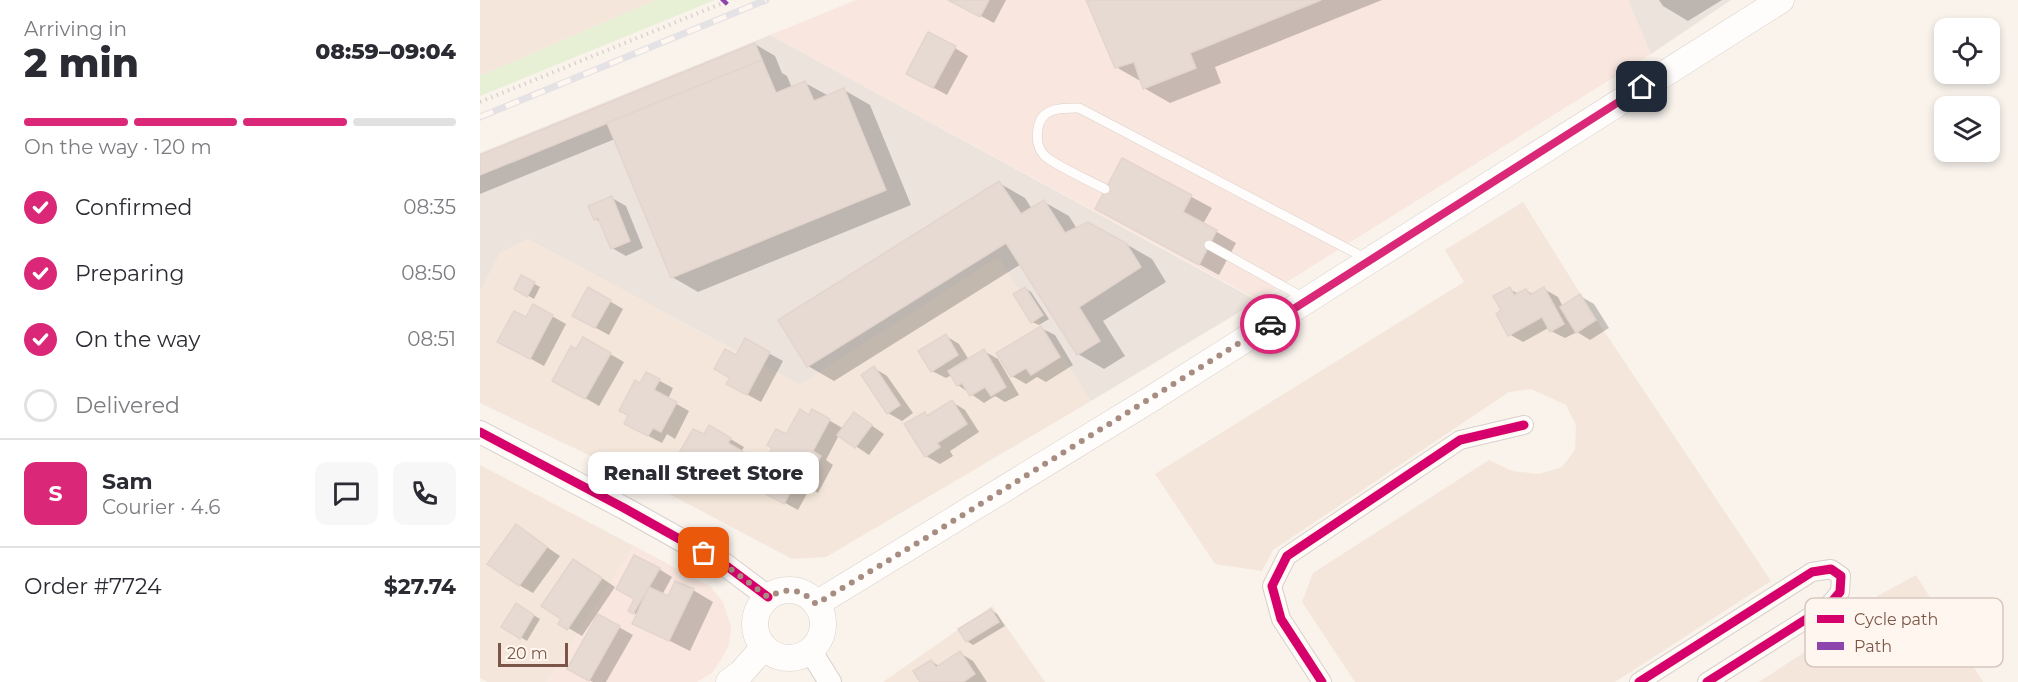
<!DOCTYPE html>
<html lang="en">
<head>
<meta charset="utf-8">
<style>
	:root { --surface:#fff; --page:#f7f7f7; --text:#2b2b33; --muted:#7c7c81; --line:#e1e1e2; --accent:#db2777 }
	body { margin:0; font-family:Montserrat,sans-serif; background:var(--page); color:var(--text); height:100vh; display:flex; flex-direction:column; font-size:22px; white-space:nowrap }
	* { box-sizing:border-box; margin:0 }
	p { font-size:20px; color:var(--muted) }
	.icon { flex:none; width:33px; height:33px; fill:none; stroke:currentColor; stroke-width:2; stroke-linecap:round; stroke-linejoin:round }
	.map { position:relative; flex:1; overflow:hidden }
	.details { display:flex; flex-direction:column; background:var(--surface); width:480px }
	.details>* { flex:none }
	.tools { position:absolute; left:1454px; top:18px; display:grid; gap:12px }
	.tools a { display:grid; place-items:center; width:66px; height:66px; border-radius:12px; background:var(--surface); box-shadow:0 3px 9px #0003; font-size:30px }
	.scale { position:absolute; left:18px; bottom:15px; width:70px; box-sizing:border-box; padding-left:6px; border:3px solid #7b5648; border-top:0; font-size:16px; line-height:21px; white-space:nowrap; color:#7b5648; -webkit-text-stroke:4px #fff7ef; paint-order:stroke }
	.pin { position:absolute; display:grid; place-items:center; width:51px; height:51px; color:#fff; margin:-26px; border-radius:12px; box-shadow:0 3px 9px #0006 }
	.courier { position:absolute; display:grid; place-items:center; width:60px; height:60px; margin:-30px; border:4px solid #db2777; border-radius:50%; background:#fff; color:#222; box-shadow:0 2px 8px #0007 }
	.bubble { position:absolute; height:42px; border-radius:12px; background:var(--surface); box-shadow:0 3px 9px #0003; font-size:20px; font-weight:800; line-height:42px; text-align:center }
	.overview em { font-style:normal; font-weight:800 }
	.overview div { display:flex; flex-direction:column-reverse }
	.overview { display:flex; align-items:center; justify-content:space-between; height:102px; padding:0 24px }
	h1 { font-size:39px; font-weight:800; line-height:45px }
	.bar { display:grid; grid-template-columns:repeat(4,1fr); gap:9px 6px; align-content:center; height:72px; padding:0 24px }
	.bar i { height:8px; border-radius:4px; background:var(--line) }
	.bar .on { background:var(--accent) }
	.bar p { grid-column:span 4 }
	.line { display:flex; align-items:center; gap:15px; padding:0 24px; border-top:2px solid var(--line) }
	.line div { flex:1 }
	.round { display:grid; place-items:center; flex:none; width:63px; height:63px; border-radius:12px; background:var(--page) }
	ol { padding:0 24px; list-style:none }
	li { display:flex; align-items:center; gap:18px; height:66px }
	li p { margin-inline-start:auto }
	li .icon { padding:6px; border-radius:50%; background:var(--accent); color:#fff; stroke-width:4 }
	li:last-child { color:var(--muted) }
	li i { width:33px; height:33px; border:3px solid var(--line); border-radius:50% }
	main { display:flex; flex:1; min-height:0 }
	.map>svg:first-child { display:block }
	.residential { fill:#f4e6da }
	.commercial { fill:#f9e7df }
	.industrial { fill:#ede3dd }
	.green { fill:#e7f0d5 }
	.shadow { fill:#0003 }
	.building { fill:#e6dad3; stroke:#e3d5cd; stroke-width:1.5 }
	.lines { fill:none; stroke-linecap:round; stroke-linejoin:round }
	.service-casing { stroke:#d8cfc9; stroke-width:10 }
	.minor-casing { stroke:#d8cfc9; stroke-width:20 }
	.tertiary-casing { stroke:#d8cfc9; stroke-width:24 }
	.secondary-casing { stroke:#dad0ca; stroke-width:27 }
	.path { stroke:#dcd1cd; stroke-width:4; stroke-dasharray:1.5 4.5; stroke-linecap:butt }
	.service { stroke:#fefdfc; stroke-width:9 }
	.minor { stroke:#fefdfc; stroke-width:18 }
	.tertiary { stroke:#fefdfc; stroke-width:22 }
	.secondary { stroke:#fefdfc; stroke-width:26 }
	.rail-casing { stroke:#e5e2e6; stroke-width:7 }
	.rail { stroke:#fff7ef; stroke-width:4.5; stroke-dasharray:14; stroke-linecap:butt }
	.quiet { stroke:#8e44ad; stroke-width:8; stroke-dasharray:15 8; stroke-linecap:butt }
	.cycleway-casing { stroke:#fff7ef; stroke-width:13 }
	.cycleway { stroke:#d6006c; stroke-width:9 }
	.done { stroke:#a78d81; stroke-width:6; stroke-dasharray:0 10.8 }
	.route { stroke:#db2777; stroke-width:8 }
	.key { fill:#fff7ef; stroke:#d7c7bd; stroke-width:1.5 }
	.key-label { font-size:16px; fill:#7b5648 }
</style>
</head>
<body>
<main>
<section class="details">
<div class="overview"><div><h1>2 min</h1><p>Arriving in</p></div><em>08:59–09:04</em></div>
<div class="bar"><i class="on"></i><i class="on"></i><i class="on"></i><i></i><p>On the way · 120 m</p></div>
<ol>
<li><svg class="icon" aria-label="check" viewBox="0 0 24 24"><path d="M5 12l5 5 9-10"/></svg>Confirmed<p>08:35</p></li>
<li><svg class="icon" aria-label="check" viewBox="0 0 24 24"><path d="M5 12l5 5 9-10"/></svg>Preparing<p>08:50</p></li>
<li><svg class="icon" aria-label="check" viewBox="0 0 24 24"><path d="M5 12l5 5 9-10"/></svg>On the way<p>08:51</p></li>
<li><i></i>Delivered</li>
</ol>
<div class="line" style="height:108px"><b class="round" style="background:var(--accent);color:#fff">S</b><div><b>Sam</b><p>Courier · 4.6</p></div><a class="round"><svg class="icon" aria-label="chat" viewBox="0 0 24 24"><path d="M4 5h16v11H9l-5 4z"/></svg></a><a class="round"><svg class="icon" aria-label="phone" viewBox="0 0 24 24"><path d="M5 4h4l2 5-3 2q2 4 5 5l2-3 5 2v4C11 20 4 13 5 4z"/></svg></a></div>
<div class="line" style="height:78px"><div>Order #7724</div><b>$27.74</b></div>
</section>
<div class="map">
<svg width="1538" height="682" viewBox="0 0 1538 682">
	<rect width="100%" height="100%" fill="#f9f3ec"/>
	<g class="residential">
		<path d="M0 0H176L0 76Z"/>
		<path d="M1043 202 1120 325 1291 581 1135 682H875L822 602 833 573 1009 460 1032 471 1059 474 1082 467 1095 450 1096 425 1086 405 1051 389 1029 392 793 550 782 571 735 564 675 474 984 282 965 250Z"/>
		<path d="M48 239 320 385 518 256 611 401 346 557 312 559 180 489 0 403V292L20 253Z"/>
		<path d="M0 465 154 546 67 682H8L0 678Z"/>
		<path d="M1436 575 1503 682H1279L1379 616 1396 597Z"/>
		<path d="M512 606 565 682H403Z"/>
	</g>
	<g class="commercial">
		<path d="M376 0H1148L1171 54 778 300 290 35Z"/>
		<path d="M154 546 230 586 243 602 251 627 249 645 240 661 232 673 217 682H67Z"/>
	</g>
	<g class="industrial">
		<path d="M1148 0H1251L1171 54Z"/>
		<path d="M290 35 778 301 611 401 518 257 320 385 48 239 20 253 0 292V153Z"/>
	</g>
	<path class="green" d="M176 0H235L0 96V76Z"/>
	<g class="shadow">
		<path d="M471 0H526L514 23Z"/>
		<path d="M608 0H902L735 67 741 83 690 103 664 88 662 82 636 67Z"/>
		<path d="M1179 0H1242L1208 21 1183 6Z"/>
		<path d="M275 44 295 56 302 73 307 76 312 88 325 83 349 96 364 90 390 105 431 205 218 292 192 277 135 139 0 194V157Z"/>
		<path d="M475 48 488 56 467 95 441 81Z"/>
		<path d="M643 160 732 208 723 224 756 243 739 275 637 220Z"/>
		<path d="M519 183 545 198 552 209 564 202 589 216 597 229 646 244 672 259 686 282 623 321 645 356 624 369 598 354 541 264 354 381 328 366 300 321Z"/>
		<path d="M132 198 146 206 163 248 146 256 132 248 122 223 115 219Z"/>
		<path d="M42 277 60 287 54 299 36 289Z"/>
		<path d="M545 288 551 292 569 319 559 325 552 322Z"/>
		<path d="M109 289 143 309 129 335 94 316Z"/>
		<path d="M1029 289 1039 294 1046 290 1054 295 1064 289 1078 297 1083 307 1100 296 1114 304 1129 328 1110 340 1097 332 1085 338 1071 331 1070 327 1043 342 1029 334 1023 311Z"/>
		<path d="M54 306 86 324 64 366 33 349Z"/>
		<path d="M561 328 575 335 593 365 566 382 557 377 546 384 532 376Z"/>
		<path d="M466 336 479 344 489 360 504 351 518 359 539 395 525 402 515 396 504 403 478 385 472 375 466 378 452 371Z"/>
		<path d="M104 339 144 362 119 406 74 380 97 351Z"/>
		<path d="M265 340 303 361 281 402 248 384 252 377 256 357Z"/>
		<path d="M394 368 407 376 433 413 422 421 408 413Z"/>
		<path d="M167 374 193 388 188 399 209 411 195 439 187 434 182 443 159 431 161 385Z"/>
		<path d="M472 402 485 410 499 432 470 451 473 456 460 464 446 456 426 425 445 413 449 416Z"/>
		<path d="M333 411 364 429 375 414 404 434 389 455 359 435 346 460 353 465 338 493 330 488 318 510 278 488 275 494 201 453 224 436 230 427 264 447 261 452 285 466 307 436 330 417Z"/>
		<path d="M36 526 80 556 53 593 39 585Z"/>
		<path d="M107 568 135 587 102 636 80 623Z"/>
		<path d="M179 569 192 577 182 595 189 598 213 590 233 602 210 651 154 623 158 615 150 611Z"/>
		<path d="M36 605 60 619 47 641 23 626Z"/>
		<path d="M511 610 517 614 525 626 493 645 487 641Z"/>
		<path d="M119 616 153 635 126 682H113L89 669Z"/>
		<path d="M480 653 493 661 507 682H442L451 661 459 666Z"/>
	</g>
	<g class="building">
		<path d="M468 0H509L500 17Z"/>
		<path d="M606 0H841L710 53 716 68 663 89 654 62 635 68Z"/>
		<path d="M448 32 476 46 453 88 426 74Z"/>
		<path d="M275 43 282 60 0 175V155Z"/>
		<path d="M282 60 296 93 325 81 334 101 364 88 406 190 191 278 127 123Z"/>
		<path d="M642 158 712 195 703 212 737 230 719 265 615 209Z"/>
		<path d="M519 181 541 214 564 200 585 233 608 222 646 243 661 267 599 307 620 341 597 355 526 243 327 367 298 320Z"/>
		<path d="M132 196 150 241 131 249 118 218 114 220 108 206Z"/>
		<path d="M41 275 55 282 47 297 34 289Z"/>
		<path d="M108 287 131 300 115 328 92 316Z"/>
		<path d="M545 287 563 315 551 323 533 294Z"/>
		<path d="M1030 287 1034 295 1046 289 1050 295 1064 287 1084 324 1070 332 1062 317 1028 336 1016 314 1021 310 1013 296Z"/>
		<path d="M1100 294 1116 320 1096 333 1080 307Z"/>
		<path d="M53 304 73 315 50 359 17 342 34 311 46 317Z"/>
		<path d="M561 326 580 357 551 375 546 368 531 377 516 353Z"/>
		<path d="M466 334 478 355 451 372 438 351Z"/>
		<path d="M103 337 131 353 105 399 72 381 91 346 96 349Z"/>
		<path d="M265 338 290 352 267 395 246 384 250 378 234 369 245 349 256 355Z"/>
		<path d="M504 349 526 387 511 396 505 387 490 396 482 383 477 386 468 371Z"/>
		<path d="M394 366 420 405 407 414 381 375Z"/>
		<path d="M166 372 180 379 174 390 197 402 181 432 173 428 168 436 144 424 148 415 139 411 155 380 160 383Z"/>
		<path d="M472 400 487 424 457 443 460 447 445 457 424 424 445 412 447 416Z"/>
		<path d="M320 409 329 415 332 409 350 419 333 451 341 456 324 486 316 482 304 504 277 489 288 468 283 466 292 448 287 445 296 429 306 434Z"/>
		<path d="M374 412 392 425 375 448 357 435Z"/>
		<path d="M229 425 251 438 248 443 276 459 260 488 199 453 213 429 224 434Z"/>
		<path d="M36 524 67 547 39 586 7 564Z"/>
		<path d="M154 555 180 568 153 614 148 611 154 599 136 589Z"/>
		<path d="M93 559 122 578 87 630 78 624 81 619 61 606Z"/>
		<path d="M195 581 214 589 189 641 152 624 169 587 188 596Z"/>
		<path d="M36 603 54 615 40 639 21 627Z"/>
		<path d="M511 609 519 622 486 642 478 629Z"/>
		<path d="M118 614 140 626 109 681 87 669Z"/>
		<path d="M480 651 495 674 483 682H440L433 671 451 660 456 667Z"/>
	</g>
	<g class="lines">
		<defs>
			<g id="service">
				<path d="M625 189C612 182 572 164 564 155 556 146 556 135 559 124 564 107 584 108 599 108L887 259"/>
				<path d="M729 245 824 298"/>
			</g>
			<g id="minor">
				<path d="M842 682 801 619 792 586 807 556 980 440 1044 425"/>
				<path d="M1159 682 1332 572 1351 569 1361 576 1360 592 1350 604 1227 682"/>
			</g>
			<g id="tertiary">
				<path d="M0 432 144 508 244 564 288 597"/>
				<path d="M330 650 350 682"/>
			</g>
			<g id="secondary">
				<circle cx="309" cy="624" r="34"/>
				<path d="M336 604 671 399 1301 0"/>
				<path d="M249 682 261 673 284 647"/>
			</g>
		</defs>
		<use href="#service" class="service-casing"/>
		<use href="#minor" class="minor-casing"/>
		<use href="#tertiary" class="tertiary-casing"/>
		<use href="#secondary" class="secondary-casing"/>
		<path class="path" d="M0 102 243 3"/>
		<use href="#service" class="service"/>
		<use href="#minor" class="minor"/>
		<use href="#tertiary" class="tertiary"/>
		<use href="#secondary" class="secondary"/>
		<defs>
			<path id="rail" d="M0 117 286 0"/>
		</defs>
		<use href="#rail" class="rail-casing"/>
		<use href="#rail" class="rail"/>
		<path class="quiet" d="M243 3 246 0"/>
		<defs>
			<g id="cycleway">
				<path d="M0 432 144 508 244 564 288 597"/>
				<path d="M842 682 801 619 792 586 807 556 980 440 1044 425"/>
				<path d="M1159 682 1332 572 1351 569 1361 576 1360 592 1350 604 1227 682"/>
			</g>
		</defs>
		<use href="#cycleway" class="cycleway-casing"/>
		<use href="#cycleway" class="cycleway"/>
	</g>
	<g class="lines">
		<path class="done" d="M224 553 244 564 288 597C309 587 320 588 336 604L449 536 790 324"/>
		<path class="route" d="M790 324 1162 87"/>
	</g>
	<rect x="1325" y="598" width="198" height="69" rx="9" class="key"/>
	<rect x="1337" y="615" width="27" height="8" fill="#d6006c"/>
	<rect x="1337" y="642" width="27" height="8" fill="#8e44ad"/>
	<g class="key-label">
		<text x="1374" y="625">Cycle path</text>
		<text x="1374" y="652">Path</text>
	</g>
</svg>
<div class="tools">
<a><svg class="icon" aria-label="locate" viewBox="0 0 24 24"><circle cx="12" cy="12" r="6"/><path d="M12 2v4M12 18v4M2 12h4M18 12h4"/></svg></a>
<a><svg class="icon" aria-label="layers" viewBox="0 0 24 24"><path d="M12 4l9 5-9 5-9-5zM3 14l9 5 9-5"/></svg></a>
</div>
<div class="scale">20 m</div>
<div class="pin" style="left:224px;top:553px;background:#ea580c"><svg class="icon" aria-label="bag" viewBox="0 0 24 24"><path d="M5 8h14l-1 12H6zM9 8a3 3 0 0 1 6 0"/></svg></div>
<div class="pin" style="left:1162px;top:87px;background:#1f2937"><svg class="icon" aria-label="home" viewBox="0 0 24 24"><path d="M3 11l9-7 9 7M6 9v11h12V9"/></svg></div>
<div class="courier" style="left:790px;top:324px"><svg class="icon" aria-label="car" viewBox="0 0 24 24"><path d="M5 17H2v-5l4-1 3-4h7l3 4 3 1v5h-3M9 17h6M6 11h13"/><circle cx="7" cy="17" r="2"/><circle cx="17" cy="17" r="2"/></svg></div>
<div class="bubble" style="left:108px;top:452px;width:231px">Renall Street Store</div>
</div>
</main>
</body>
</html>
